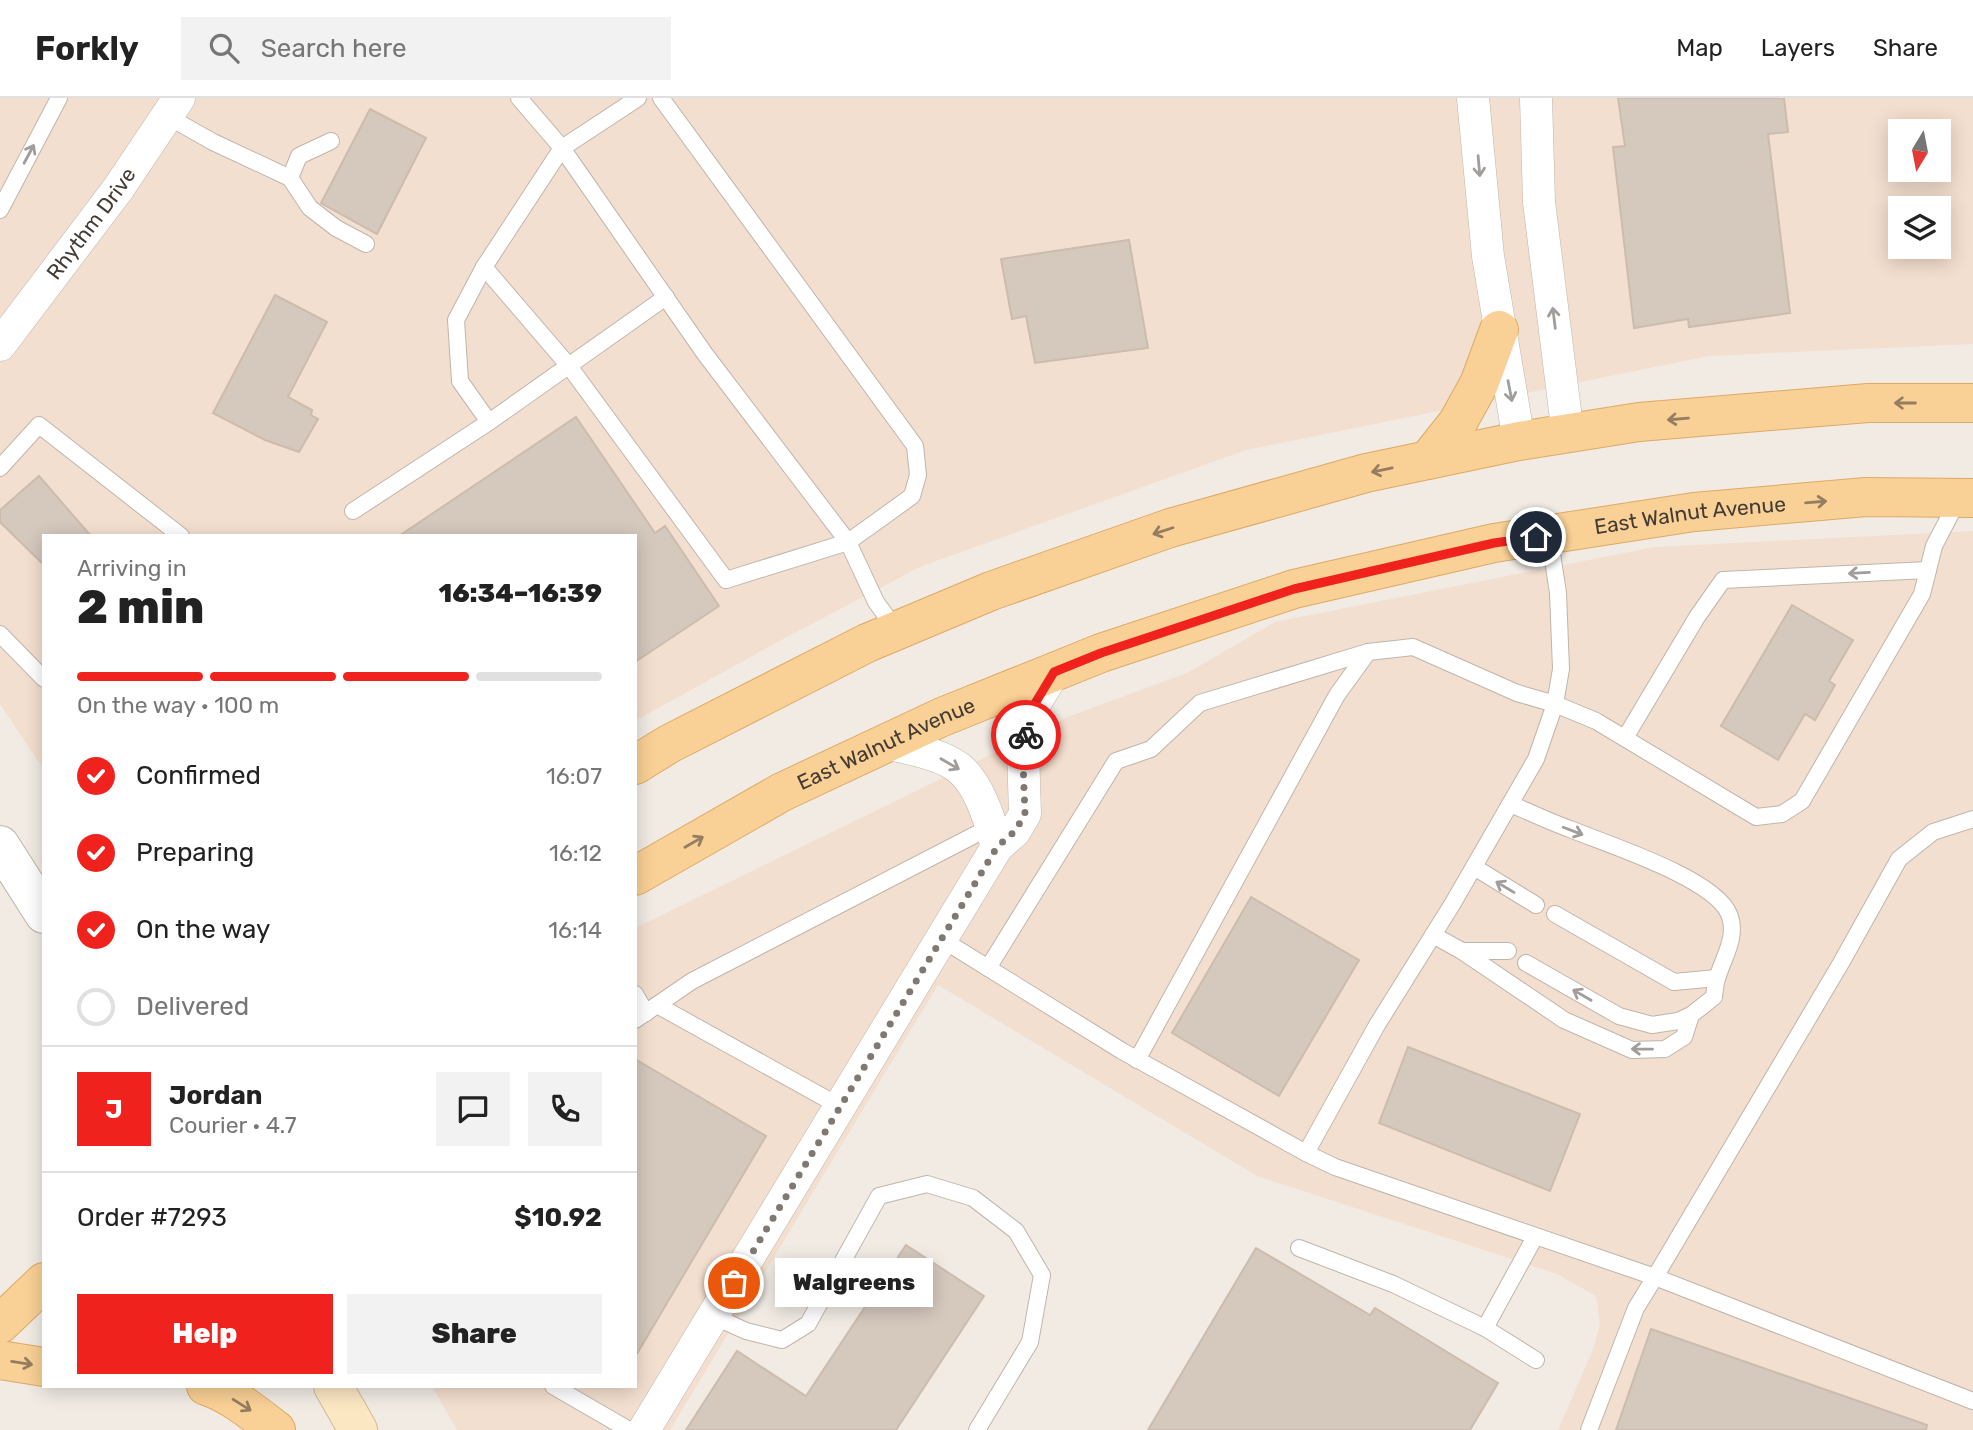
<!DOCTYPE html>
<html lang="en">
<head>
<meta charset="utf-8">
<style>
	:root { --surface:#fff; --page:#f2f2f2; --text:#222; --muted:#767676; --line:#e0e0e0; --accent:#ef221d }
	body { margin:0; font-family:Rubik,sans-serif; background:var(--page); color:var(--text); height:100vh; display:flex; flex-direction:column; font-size:26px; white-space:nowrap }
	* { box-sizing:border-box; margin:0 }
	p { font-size:23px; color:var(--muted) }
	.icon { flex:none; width:38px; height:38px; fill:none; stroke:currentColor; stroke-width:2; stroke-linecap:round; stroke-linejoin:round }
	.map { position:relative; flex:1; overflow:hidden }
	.sheet { position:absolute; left:42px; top:436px; width:595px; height:854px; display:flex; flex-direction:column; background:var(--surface); border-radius:0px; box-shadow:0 4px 18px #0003 }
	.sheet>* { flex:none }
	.needle { width:46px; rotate:190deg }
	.fabs { position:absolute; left:1888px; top:21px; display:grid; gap:14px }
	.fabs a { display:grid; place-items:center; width:63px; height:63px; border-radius:0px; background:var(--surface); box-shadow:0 4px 18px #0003; font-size:35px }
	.pin { position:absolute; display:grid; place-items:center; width:60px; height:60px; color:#fff; margin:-30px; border:4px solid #fff; border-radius:50%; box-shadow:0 2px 7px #0007 }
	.courier { position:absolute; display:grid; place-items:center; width:70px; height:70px; margin:-35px; border:5px solid #ef221d; border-radius:50%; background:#fff; color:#222; box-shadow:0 2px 9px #0007 }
	.bubble { position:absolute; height:49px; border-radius:0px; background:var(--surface); box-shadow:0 4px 18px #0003; font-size:23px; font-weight:800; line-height:49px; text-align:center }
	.headline em { font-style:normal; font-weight:800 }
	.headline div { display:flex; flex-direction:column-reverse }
	.headline { display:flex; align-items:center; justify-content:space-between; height:119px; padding:0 35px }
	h1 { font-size:46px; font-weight:800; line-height:52px }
	.bar { display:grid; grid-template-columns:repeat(4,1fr); gap:10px 7px; align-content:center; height:84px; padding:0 35px }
	.bar i { height:9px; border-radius:5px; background:var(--line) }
	.bar .selected { background:var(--accent) }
	.bar p { grid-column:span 4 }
	.line { display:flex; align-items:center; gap:18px; padding:0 35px; border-top:2px solid var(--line) }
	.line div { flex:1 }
	.round { display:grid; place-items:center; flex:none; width:74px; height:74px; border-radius:0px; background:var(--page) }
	ol { padding:0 35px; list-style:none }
	li { display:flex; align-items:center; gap:21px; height:77px }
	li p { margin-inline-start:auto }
	li .icon { padding:7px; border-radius:50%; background:var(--accent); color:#fff; stroke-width:4 }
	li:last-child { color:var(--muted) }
	li i { width:38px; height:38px; border:4px solid var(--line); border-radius:50% }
	.button { display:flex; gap:14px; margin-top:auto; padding:14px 35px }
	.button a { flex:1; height:80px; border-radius:0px; background:var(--accent); color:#fff; font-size:28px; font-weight:800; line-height:80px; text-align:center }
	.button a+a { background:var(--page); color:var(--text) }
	header { display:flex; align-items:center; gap:42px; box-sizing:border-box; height:98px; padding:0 35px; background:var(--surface); border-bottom:2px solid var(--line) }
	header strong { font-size:33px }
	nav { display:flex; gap:38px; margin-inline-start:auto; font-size:24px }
	.search { width:490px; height:63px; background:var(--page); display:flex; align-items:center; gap:18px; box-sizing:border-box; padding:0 24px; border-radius:0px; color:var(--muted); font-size:26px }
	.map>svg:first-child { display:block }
	.commercial { fill:#f3dfcf; fill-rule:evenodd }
	.building { fill:#d5c8bd; stroke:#ccbcae; stroke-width:2 }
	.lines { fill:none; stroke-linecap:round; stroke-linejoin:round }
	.service-casing { stroke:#bfb5aa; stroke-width:18 }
	.minor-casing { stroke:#bfb5aa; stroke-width:33 }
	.tertiary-casing { stroke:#bfb5aa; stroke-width:40 }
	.secondary-casing { stroke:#d2bb98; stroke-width:40 }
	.primary-casing { stroke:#da6; stroke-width:40 }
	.service { stroke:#fff; stroke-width:16 }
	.minor { stroke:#fff; stroke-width:32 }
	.tertiary { stroke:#fff; stroke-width:38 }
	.secondary { stroke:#fce7c3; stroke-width:38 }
	.primary { stroke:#f9d095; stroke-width:38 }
	.oneway { stroke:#a19d9a }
	.oneway2 { stroke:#957e60 }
	.done { stroke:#807972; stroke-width:7; stroke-dasharray:0 12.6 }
	.route { stroke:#ef221d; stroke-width:9 }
	.labels { text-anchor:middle; stroke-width:5; stroke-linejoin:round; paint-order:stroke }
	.street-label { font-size:21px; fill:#433b34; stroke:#fff }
</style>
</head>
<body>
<header>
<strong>Forkly</strong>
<div class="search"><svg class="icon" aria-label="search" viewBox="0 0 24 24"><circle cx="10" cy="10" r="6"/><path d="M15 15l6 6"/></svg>Search here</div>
<nav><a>Map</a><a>Layers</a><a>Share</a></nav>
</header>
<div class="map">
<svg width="1973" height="1332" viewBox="0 0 1973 1332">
	<rect width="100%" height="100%" fill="#f1ebe4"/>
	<g class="commercial">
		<path d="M0 0H1973V246L1709 258 1246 352 922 468 785 540 635 623V438H44V672L0 606ZM1900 33H1939V72H1900ZM1900 110H1939V149H1900Z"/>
		<path d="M1973 433V1332H1558L1592 1254 1600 1227 1596 1198 1557 1176 1257 1078 938 887 670 1332H457L432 1288H635V830L1070 618 1187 575 1275 524 1654 449Z"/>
	</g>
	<g class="building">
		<path d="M1618 0H1784L1788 34 1768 36 1790 215 1689 229 1688 221 1634 230 1613 49 1625 48Z"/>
		<path d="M370 11 426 40 377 136 321 105Z"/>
		<path d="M1129 142 1148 250 1035 265 1026 218 1012 221 1001 161Z"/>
		<path d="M275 197 327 224 288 299 312 312 311 317 318 321 299 354 265 342 213 315Z"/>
		<path d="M576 319 655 435 665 428 719 508 635 564V438H399Z"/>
		<path d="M39 378 91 438H44V467L0 424V412Z"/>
		<path d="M1792 507 1853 542 1829 583 1835 587 1815 622 1805 616 1778 662 1721 628Z"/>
		<path d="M1251 799 1359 862 1279 998 1172 935Z"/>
		<path d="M1408 949 1580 1016 1550 1093 1379 1025Z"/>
		<path d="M635 961 766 1038 635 1259Z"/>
		<path d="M906 1147 984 1198 896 1332H686L737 1253 806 1298Z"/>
		<path d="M1256 1150 1370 1217 1375 1210 1498 1285 1470 1332H1148Z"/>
		<path d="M1651 1231 1927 1327 1926 1332H1616Z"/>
	</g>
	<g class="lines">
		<defs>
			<g id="service">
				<path d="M519 0 562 50 705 256 848 444 876 504 897 533"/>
				<path d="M638 0 562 50 484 169 569 268 726 482 848 444 876 424 912 398 918 377 915 348 661 0"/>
				<path d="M167 18 213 44 290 80 310 110 336 130 366 146"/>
				<path d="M290 80 299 58 331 43"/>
				<path d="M0 112 59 0"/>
				<path d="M484 169 456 222 460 283 489 324 666 199"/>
				<path d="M0 370 39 327 181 438"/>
				<path d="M353 413 489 324"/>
				<path d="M0 536 44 581"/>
				<path d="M1625 640 1697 519 1723 482 1928 472"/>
				<path d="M1510 706C1530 714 1550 724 1570 731 1606 746 1714 780 1729 816 1738 838 1724 858 1718 878 1715 885 1715 892 1714 899L1691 917 1678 923 1652 927 1619 918 1526 865"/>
				<path d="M1973 721 1933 734 1899 761 1841 865 1655 1179 1973 1303"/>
				<path d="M1474 769 1536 807"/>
				<path d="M1555 816 1674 884 1717 880"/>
				<path d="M1433 837 1462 853 1564 922 1632 952 1665 951 1684 939 1691 917"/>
				<path d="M943 842 1122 953 1306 1055 1335 1069 1655 1179 1636 1210 1589 1332"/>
				<path d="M1462 853H1508"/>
				<path d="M988 870 1116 663 1151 651 1200 605 1368 554 1413 549 1517 595 1555 606 1596 623 1756 719 1782 716 1802 703 1922 496 1934 448 1959 400"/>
				<path d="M635 896 646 915"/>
				<path d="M657 907 841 1009"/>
				<path d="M635 922 692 883 992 728"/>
				<path d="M1137 962 1337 597 1368 554"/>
				<path d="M1306 1055 1377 927 1453 805 1536 661 1555 606 1561 571 1558 495 1549 436"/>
				<path d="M1299 1150 1393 1186 1485 1230 1536 1262"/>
				<path d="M713 1218 746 1233 782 1242 808 1226 879 1098 927 1086 973 1100 1016 1133 1042 1177 1030 1244 977 1332"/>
				<path d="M1485 1230 1535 1139"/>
				<path d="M553 1288 629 1332"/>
			</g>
			<g id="minor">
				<path d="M1473 0 1488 158 1519 343"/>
				<path d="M1536 0 1539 104 1568 337"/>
				<path id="s1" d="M0 247 118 91 179 0"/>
				<path d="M886 645C909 651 939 655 959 670 979 686 991 725 997 749"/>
				<path d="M644 1332 997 749 1015 733 1025 716 1023 650 1031 612 1054 574"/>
			</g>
			<path id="tertiary" d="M0 747 44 816"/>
			<path id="secondary" d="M333 1288 358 1332"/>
			<g id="primary">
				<path d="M1428 362 1458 324 1479 286 1499 232"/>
				<path d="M635 667 669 646 867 545 991 493 1170 430 1366 375 1519 343 1639 324 1868 305H1973"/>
				<path id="s2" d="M635 778 782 694 942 619 1101 555 1294 491 1494 445 1694 414 1866 399 1973 400"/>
				<path d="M0 1226 44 1184"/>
				<path d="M0 1262 44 1269"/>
				<path d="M206 1288C231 1296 255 1316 276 1332"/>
			</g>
		</defs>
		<use href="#service" class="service-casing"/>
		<use href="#minor" class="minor-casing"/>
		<use href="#tertiary" class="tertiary-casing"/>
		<use href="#secondary" class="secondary-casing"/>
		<use href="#primary" class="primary-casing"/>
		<use href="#service" class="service"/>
		<use href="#minor" class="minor"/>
		<use href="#tertiary" class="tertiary"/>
		<use href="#secondary" class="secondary"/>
		<use href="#primary" class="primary"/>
	</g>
	<defs><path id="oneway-shaft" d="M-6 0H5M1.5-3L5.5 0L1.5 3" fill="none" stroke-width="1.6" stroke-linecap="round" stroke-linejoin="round" transform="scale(1.75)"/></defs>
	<g class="oneway">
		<use href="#oneway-shaft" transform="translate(29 56) rotate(-62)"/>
		<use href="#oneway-shaft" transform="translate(1479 68) rotate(85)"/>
		<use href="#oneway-shaft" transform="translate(1554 220) rotate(-97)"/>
		<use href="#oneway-shaft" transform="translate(1510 293) rotate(79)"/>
		<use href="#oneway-shaft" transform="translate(1859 475) rotate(177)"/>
		<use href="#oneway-shaft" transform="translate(950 666) rotate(30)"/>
		<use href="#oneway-shaft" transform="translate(1573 733) rotate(21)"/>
		<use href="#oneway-shaft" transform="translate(1505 789) rotate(-149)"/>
		<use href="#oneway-shaft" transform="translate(1582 897) rotate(-150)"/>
		<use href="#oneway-shaft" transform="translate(1642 951) rotate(-179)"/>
	</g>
	<g class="oneway2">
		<use href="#oneway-shaft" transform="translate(1905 305) rotate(-180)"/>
		<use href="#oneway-shaft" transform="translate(1678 321) rotate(175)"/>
		<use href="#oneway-shaft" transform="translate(1382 372) rotate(168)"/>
		<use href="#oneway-shaft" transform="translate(1816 404) rotate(-5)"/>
		<use href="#oneway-shaft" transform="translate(1163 433) rotate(162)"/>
		<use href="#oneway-shaft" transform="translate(694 744) rotate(-30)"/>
		<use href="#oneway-shaft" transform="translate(22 1265) rotate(9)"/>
		<use href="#oneway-shaft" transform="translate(242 1307) rotate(32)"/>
	</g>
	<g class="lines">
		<path class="done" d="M734 1185 997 749 1015 733 1025 716 1023 664 1026 637"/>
		<path class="route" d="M1026 637 1031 612 1054 574 1101 555 1294 491 1494 445 1536 439"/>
	</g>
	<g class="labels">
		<g class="street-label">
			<text dy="7" stroke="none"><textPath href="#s1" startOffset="152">Rhythm Drive</textPath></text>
			<text dy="7" stroke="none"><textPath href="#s2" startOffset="1124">East Walnut Avenue</textPath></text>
			<text dy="7" stroke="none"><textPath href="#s2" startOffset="284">East Walnut Avenue</textPath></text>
		</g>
	</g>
</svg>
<div class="fabs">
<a><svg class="needle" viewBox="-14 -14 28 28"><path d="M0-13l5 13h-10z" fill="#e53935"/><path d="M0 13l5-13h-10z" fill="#767676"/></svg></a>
<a><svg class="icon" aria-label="layers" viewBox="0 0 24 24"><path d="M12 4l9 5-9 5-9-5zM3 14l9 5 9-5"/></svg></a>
</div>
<div class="pin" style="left:734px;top:1185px;background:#ea580c"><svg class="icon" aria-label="bag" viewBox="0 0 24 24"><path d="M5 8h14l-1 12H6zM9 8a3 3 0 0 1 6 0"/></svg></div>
<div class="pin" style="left:1536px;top:439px;background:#1f2937"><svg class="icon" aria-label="home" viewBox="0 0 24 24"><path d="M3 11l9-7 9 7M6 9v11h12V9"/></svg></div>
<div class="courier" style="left:1026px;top:637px"><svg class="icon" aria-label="bike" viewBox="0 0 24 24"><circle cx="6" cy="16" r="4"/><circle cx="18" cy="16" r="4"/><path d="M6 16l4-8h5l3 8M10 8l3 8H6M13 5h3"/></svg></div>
<div class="bubble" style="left:775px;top:1160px;width:158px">Walgreens</div>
<section class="sheet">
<div class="headline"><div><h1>2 min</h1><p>Arriving in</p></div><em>16:34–16:39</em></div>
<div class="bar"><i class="selected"></i><i class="selected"></i><i class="selected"></i><i></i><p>On the way · 100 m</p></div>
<ol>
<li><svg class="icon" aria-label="check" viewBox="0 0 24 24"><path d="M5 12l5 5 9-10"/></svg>Confirmed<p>16:07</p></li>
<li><svg class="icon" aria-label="check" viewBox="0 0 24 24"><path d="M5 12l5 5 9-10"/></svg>Preparing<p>16:12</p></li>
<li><svg class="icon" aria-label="check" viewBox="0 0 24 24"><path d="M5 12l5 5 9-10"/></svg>On the way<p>16:14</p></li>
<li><i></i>Delivered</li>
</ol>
<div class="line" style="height:126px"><b class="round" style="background:var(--accent);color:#fff">J</b><div><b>Jordan</b><p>Courier · 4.7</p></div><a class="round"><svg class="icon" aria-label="chat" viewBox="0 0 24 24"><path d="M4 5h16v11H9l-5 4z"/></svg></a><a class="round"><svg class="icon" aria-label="phone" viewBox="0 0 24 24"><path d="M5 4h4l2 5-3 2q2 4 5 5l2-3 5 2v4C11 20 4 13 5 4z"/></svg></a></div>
<div class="line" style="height:91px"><div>Order #7293</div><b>$10.92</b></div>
<div class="button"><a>Help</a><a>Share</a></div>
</section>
</div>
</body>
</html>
